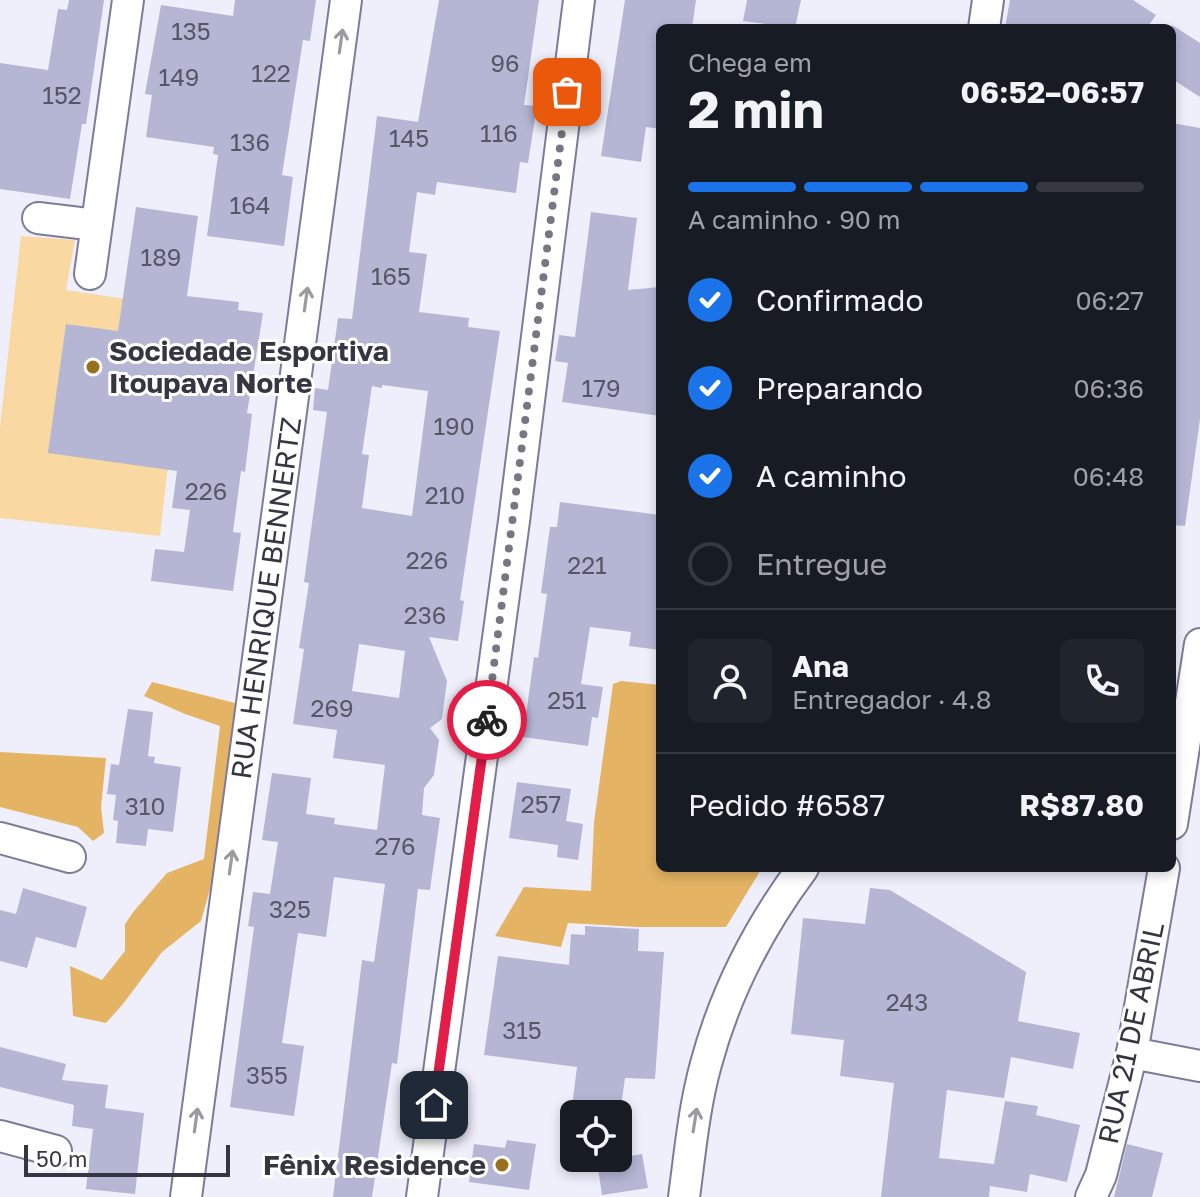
<!DOCTYPE html>
<html lang="pt">
<head>
<meta charset="utf-8">
<style>
	:root { --surface:#171b24; --page:#20242c; --text:#f1f3f6; --muted:#9ea1a6; --line:#363941; --accent:#1a73e8 }
	body { margin:0; font-family:"Golos Text",sans-serif; background:var(--page); color:var(--text); height:100vh; display:flex; flex-direction:column; font-size:30px; white-space:nowrap }
	* { box-sizing:border-box; margin:0 }
	p { font-size:26px; color:var(--muted) }
	.icon { flex:none; width:44px; height:44px; fill:none; stroke:currentColor; stroke-width:2; stroke-linecap:round; stroke-linejoin:round }
	.map { position:relative; flex:1; overflow:hidden }
	.sheet { position:absolute; left:656px; top:24px; width:520px; height:848px; display:flex; flex-direction:column; background:var(--surface); border-radius:12px; box-shadow:0 4px 12px #0003 }
	.sheet>* { flex:none }
	.tools { position:absolute; left:560px; top:1100px; display:grid; gap:16px }
	.tools a { display:grid; place-items:center; width:72px; height:72px; border-radius:12px; background:var(--surface); box-shadow:0 4px 12px #0003; font-size:40px }
	.scale { position:absolute; left:24px; bottom:20px; width:206px; box-sizing:border-box; padding-left:8px; border:4px solid #363642; border-top:0; font-size:22px; line-height:28px; white-space:nowrap; color:#363642; -webkit-text-stroke:6px #fff; paint-order:stroke }
	.pin { position:absolute; display:grid; place-items:center; width:68px; height:68px; color:#fff; margin:-34px; border-radius:16px; box-shadow:0 4px 12px #0006 }
	.courier { position:absolute; display:grid; place-items:center; width:80px; height:80px; margin:-40px; border:6px solid #e11d48; border-radius:50%; background:#fff; color:#222; box-shadow:0 2px 10px #0007 }
	.summary em { font-style:normal; font-weight:700 }
	.summary div { display:flex; flex-direction:column-reverse }
	.summary { display:flex; align-items:center; justify-content:space-between; height:136px; padding:0 32px }
	h1 { font-size:52px; font-weight:700; line-height:60px }
	.bar { display:grid; grid-template-columns:repeat(4,1fr); gap:12px 8px; align-content:center; height:96px; padding:0 32px }
	.bar i { height:10px; border-radius:6px; background:var(--line) }
	.bar .current { background:var(--accent) }
	.bar p { grid-column:span 4 }
	.line { display:flex; align-items:center; gap:20px; padding:0 32px; border-top:2px solid var(--line) }
	.line div { flex:1 }
	.round { display:grid; place-items:center; flex:none; width:84px; height:84px; border-radius:12px; background:var(--page) }
	ol { padding:0 32px; list-style:none }
	li { display:flex; align-items:center; gap:24px; height:88px }
	li p { margin-inline-start:auto }
	li .icon { padding:8px; border-radius:50%; background:var(--accent); color:#fff; stroke-width:4 }
	li:last-child { color:var(--muted) }
	li i { width:44px; height:44px; border:4px solid var(--line); border-radius:50% }
	.map>svg:first-child { display:block }
	.green { fill:#f9d8a2 }
	.forest { fill:#e4b464 }
	.building { fill:#b4b6d4; fill-rule:evenodd }
	.lines { fill:none; stroke-linecap:round; stroke-linejoin:round }
	.minor-casing { stroke:#7b7c97; stroke-width:34 }
	.minor { stroke:#fff; stroke-width:30 }
	.oneway { stroke:#9a9aa0 }
	.done { stroke:#777783; stroke-width:8; stroke-dasharray:0 14.4 }
	.route { stroke:#e11d48; stroke-width:10 }
	.poi-dot { fill:#996f1c; stroke:#fff; stroke-width:3 }
	.labels { text-anchor:middle; stroke-width:6; stroke-linejoin:round; paint-order:stroke }
	.number-label { font-size:24px; fill:#565666 }
	.poi-label { font-size:28px; font-weight:bold; fill:#363642; stroke:#fff; text-anchor:start }
	.street-label { font-size:28px; fill:#363642; stroke:#fff }
</style>
</head>
<body>
<div class="map">
<svg width="1200" height="1197" viewBox="0 0 1200 1197">
	<rect width="100%" height="100%" fill="#efeffc"/>
	<path class="green" d="M21 236 75 240 66 290 186 308 160 536 0 518V427Z"/>
	<g class="forest">
		<path d="M621 681 660 685V868H762L726 927H638L568 923 561 947 495 936 524 887 591 891 594 822 613 684Z"/>
		<path d="M152 682 239 704 216 868 201 921 162 952 123 1004 106 1023 73 1016 70 966 102 980 125 951V924L134 911 167 873 204 859 220 726 185 714 144 696Z"/>
		<path d="M0 752 106 758 101 807 104 833 93 841 78 827 0 807Z"/>
	</g>
	<g class="building">
		<path d="M69 0H104L86 124H82L70 199 0 189V63L48 70 58 9 67 10Z"/>
		<path d="M235 0H316L310 41 303 40 282 175 293 177 284 246 207 236 218 155 213 154 214 147 146 137 152 95 145 94 161 5 233 16Z"/>
		<path d="M439 0H539L524 105 537 106 528 163 520 162 516 193 437 182 435 195 417 192 409 252 427 254 419 312 469 318 468 327 500 331 460 600 464 601 458 641 429 637 447 681 442 719 430 728 439 740 434 775 424 788 422 815 440 818 430 890 418 889 397 1064 392 1063 372 1197H333L362 960 374 962 385 884 334 877 326 937 298 933 282 1043 304 1046 294 1116 230 1107 254 927 248 926 253 892 270 894 278 842 262 840 272 773 311 778 306 814 335 818 334 824 377 830 385 765 333 758 337 730 293 724 304 649 299 648 309 583 304 582 327 412 313 410 315 388 328 390 338 318 352 319 377 116 418 122ZM382 385 428 391 412 516 362 508 369 455 362 454 372 386 382 388ZM359 644 405 651 399 698 352 691Z"/>
		<path d="M625 0H696L692 28H660V129L646 127 641 162 601 156Z"/>
		<path d="M747 0H801L795 28 743 21Z"/>
		<path d="M1010 0H1133L1156 15 1147 28H1005Z"/>
		<path d="M1172 25 1200 43V97L1172 79Z"/>
		<path d="M1172 123 1200 128V419L1185 526 1172 525Z"/>
		<path d="M136 207 198 216 187 296 239 302 238 310 263 313 247 413 252 414 245 472 241 471 233 532 241 533 233 591 151 581 155 549 184 552 190 510 172 508 177 471 48 453 66 324 118 331Z"/>
		<path d="M591 212 637 218 628 290 660 287V416L562 402 568 363 555 361 559 335 575 337Z"/>
		<path d="M560 502 660 515V650L629 646 631 632 590 627 581 684 603 687 598 718 592 717 588 746 523 737 534 657 538 658 547 594 541 593 550 527H557Z"/>
		<path d="M128 709 153 712 148 756 155 757 154 763 181 767 173 832 148 829 146 846 116 843 118 821 113 820 116 795 107 794 111 764 119 765Z"/>
		<path d="M517 782 571 789 566 821 583 824 578 860 557 857 558 845 509 838Z"/>
		<path d="M23 888 87 907 76 948 36 937 27 968 0 961V910L16 914Z"/>
		<path d="M870 888 890 890 1026 972 1018 1021 1080 1033 1073 1069 1011 1057 1004 1098 947 1090 939 1158 994 1164 1005 1101 1038 1106 1036 1115 1080 1125 1067 1182 1030 1174 1027 1192 990 1186 989 1197H881L894 1083 840 1076 844 1040 791 1034 803 918 865 924Z"/>
		<path d="M585 926 639 929 638 951 664 952 655 1079 625 1078 620 1114H571L577 1067 484 1055 498 956 569 965 571 934 585 935Z"/>
		<path d="M0 1047 66 1064 62 1080 108 1085 105 1108 144 1113 135 1194 86 1189 93 1129 72 1126 74 1105 0 1087Z"/>
		<path d="M507 1140 536 1144 529 1190 469 1182 474 1144 505 1148Z"/>
		<path d="M1127 1144 1163 1153 1152 1197H1114Z"/>
		<path d="M642 1154 648 1188 602 1195 597 1161Z"/>
	</g>
	<g class="lines">
		<defs>
			<g id="minor">
				<path d="M984 28 988 0"/>
				<path d="M38 218 96 225"/>
				<path d="M90 274 128 0"/>
				<path d="M1172 824 1200 644"/>
				<path d="M0 838 70 857"/>
				<path d="M1132 1053 1200 1066"/>
				<path d="M0 1136 56 1151"/>
				<path d="M186 1197 346 0"/>
				<path d="M422 1197 514 521 579 0"/>
				<path d="M684 1197C690 1153 694 1107 706 1064 725 993 759 927 803 868"/>
				<path d="M1091 1197 1101 1175 1132 1053 1164 868"/>
			</g>
		</defs>
		<use href="#minor" class="minor-casing"/>
		<use href="#minor" class="minor"/>
	</g>
	<defs><path id="oneway-shaft" d="M-6 0H5M1.5-3L5.5 0L1.5 3" fill="none" stroke-width="1.6" stroke-linecap="round" stroke-linejoin="round" transform="scale(2)"/></defs>
	<g class="oneway">
		<use href="#oneway-shaft" transform="translate(341 41) rotate(-82)"/>
		<use href="#oneway-shaft" transform="translate(306 299) rotate(-82)"/>
		<use href="#oneway-shaft" transform="translate(231 862) rotate(-82)"/>
		<use href="#oneway-shaft" transform="translate(196 1120) rotate(-82)"/>
		<use href="#oneway-shaft" transform="translate(695 1120) rotate(-81)"/>
	</g>
	<g class="lines">
		<path class="done" d="M487 720 567 92"/>
		<path class="route" d="M434 1105 487 720"/>
	</g>
	<g class="poi-dot">
		<circle cx="93" cy="367" r="8"/>
		<circle cx="502" cy="1165" r="8"/>
	</g>
	<g class="labels">
		<g class="number-label">
			<text x="191" y="40">135</text>
			<text x="505" y="72">96</text>
			<text x="271" y="82">122</text>
			<text x="179" y="86">149</text>
			<text x="62" y="104">152</text>
			<text x="499" y="142">116</text>
			<text x="409" y="147">145</text>
			<text x="250" y="151">136</text>
			<text x="250" y="214">164</text>
			<text x="161" y="266">189</text>
			<text x="391" y="285">165</text>
			<text x="601" y="397">179</text>
			<text x="454" y="435">190</text>
			<text x="206" y="500">226</text>
			<text x="445" y="504">210</text>
			<text x="427" y="569">226</text>
			<text x="587" y="574">221</text>
			<text x="425" y="624">236</text>
			<text x="567" y="709">251</text>
			<text x="332" y="717">269</text>
			<text x="541" y="813">257</text>
			<text x="145" y="815">310</text>
			<text x="395" y="855">276</text>
			<text x="290" y="918">325</text>
			<text x="907" y="1011">243</text>
			<text x="522" y="1039">315</text>
			<text x="267" y="1084">355</text>
		</g>
		<g class="poi-label">
			<text x="109" y="361">Sociedade Esportiva<tspan x="109" dy="32">Itoupava Norte</tspan></text>
			<text x="486" y="1175" text-anchor="end">Fênix Residence</text>
		</g>
		<g class="street-label">
			<text transform="translate(266 598) rotate(-82)" y="10">RUA HENRIQUE BENNERTZ</text>
			<text transform="translate(1131 1033) rotate(-78)" y="10">RUA 21 DE ABRIL</text>
		</g>
	</g>
</svg>
<div class="tools">
<a><svg class="icon" aria-label="locate" viewBox="0 0 24 24"><circle cx="12" cy="12" r="6"/><path d="M12 2v4M12 18v4M2 12h4M18 12h4"/></svg></a>
</div>
<div class="scale">50 m</div>
<div class="pin" style="left:567px;top:92px;background:#ea580c"><svg class="icon" aria-label="bag" viewBox="0 0 24 24"><path d="M5 8h14l-1 12H6zM9 8a3 3 0 0 1 6 0"/></svg></div>
<div class="pin" style="left:434px;top:1105px;background:#1f2937"><svg class="icon" aria-label="home" viewBox="0 0 24 24"><path d="M3 11l9-7 9 7M6 9v11h12V9"/></svg></div>
<div class="courier" style="left:487px;top:720px"><svg class="icon" aria-label="bike" viewBox="0 0 24 24"><circle cx="6" cy="16" r="4"/><circle cx="18" cy="16" r="4"/><path d="M6 16l4-8h5l3 8M10 8l3 8H6M13 5h3"/></svg></div>
<section class="sheet">
<div class="summary"><div><h1>2 min</h1><p>Chega em</p></div><em>06:52–06:57</em></div>
<div class="bar"><i class="current"></i><i class="current"></i><i class="current"></i><i></i><p>A caminho · 90 m</p></div>
<ol>
<li><svg class="icon" aria-label="check" viewBox="0 0 24 24"><path d="M5 12l5 5 9-10"/></svg>Confirmado<p>06:27</p></li>
<li><svg class="icon" aria-label="check" viewBox="0 0 24 24"><path d="M5 12l5 5 9-10"/></svg>Preparando<p>06:36</p></li>
<li><svg class="icon" aria-label="check" viewBox="0 0 24 24"><path d="M5 12l5 5 9-10"/></svg>A caminho<p>06:48</p></li>
<li><i></i>Entregue</li>
</ol>
<div class="line" style="height:144px"><a class="round"><svg class="icon" aria-label="person" viewBox="0 0 24 24"><circle cx="12" cy="8" r="4"/><path d="M4 21q1-7 8-7t8 7"/></svg></a><div><b>Ana</b><p>Entregador · 4.8</p></div><a class="round"><svg class="icon" aria-label="phone" viewBox="0 0 24 24"><path d="M5 4h4l2 5-3 2q2 4 5 5l2-3 5 2v4C11 20 4 13 5 4z"/></svg></a></div>
<div class="line" style="height:104px"><div>Pedido #6587</div><b>R$87.80</b></div>
</section>
</div>
</body>
</html>
